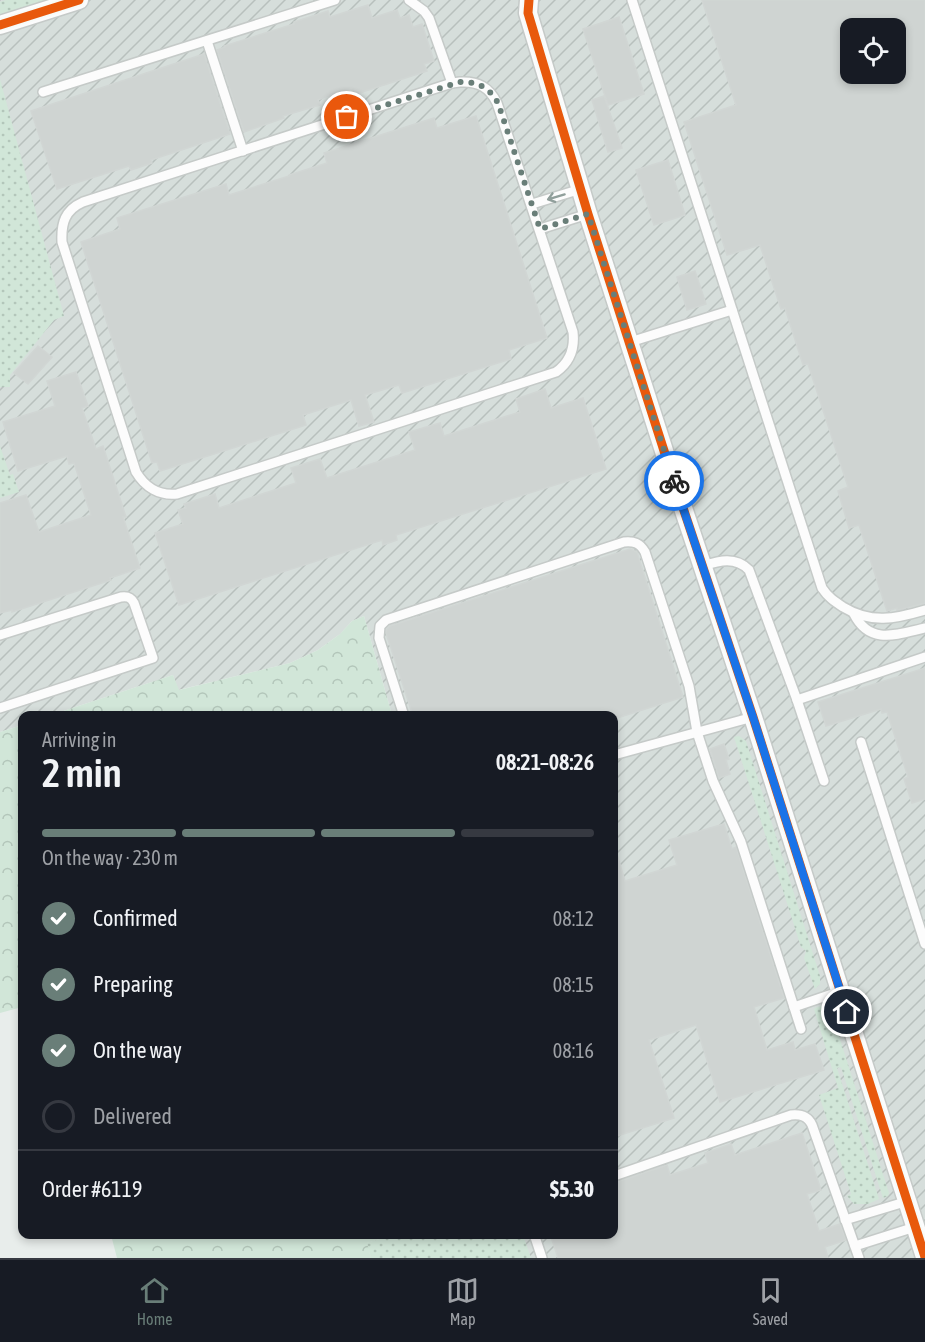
<!DOCTYPE html>
<html lang="en">
<head>
<meta charset="utf-8">
<style>
	:root { --surface:#171b24; --page:#242831; --text:#f1f3f6; --muted:#9ea1a6; --line:#363941; --accent:#697e78 }
	body { margin:0; font-family:"Asap Condensed",sans-serif; background:var(--page); color:var(--text); height:100vh; display:flex; flex-direction:column; font-size:22px; white-space:nowrap }
	* { box-sizing:border-box; margin:0 }
	p { font-size:20px; color:var(--muted) }
	.icon { flex:none; width:33px; height:33px; fill:none; stroke:currentColor; stroke-width:2; stroke-linecap:round; stroke-linejoin:round }
	.map { position:relative; flex:1; overflow:hidden }
	.details { position:absolute; left:18px; top:711px; width:600px; height:528px; display:flex; flex-direction:column; background:var(--surface); border-radius:12px; box-shadow:0 3px 9px #0003 }
	.details>* { flex:none }
	.fabs { position:absolute; left:840px; top:18px; display:grid; gap:12px }
	.fabs a { display:grid; place-items:center; width:66px; height:66px; border-radius:12px; background:var(--surface); box-shadow:0 3px 9px #0003; font-size:30px }
	.pin { position:absolute; display:grid; place-items:center; width:51px; height:51px; color:#fff; margin:-26px; border:3px solid #fff; border-radius:50%; box-shadow:0 2px 6px #0007 }
	.courier { position:absolute; display:grid; place-items:center; width:60px; height:60px; margin:-30px; border:4px solid #1a73e8; border-radius:50%; background:#fff; color:#222; box-shadow:0 2px 8px #0007 }
	.summary em { font-style:normal; font-weight:600 }
	.summary div { display:flex; flex-direction:column-reverse }
	.summary { display:flex; align-items:center; justify-content:space-between; height:102px; padding:0 24px }
	h1 { font-size:39px; font-weight:600; line-height:45px }
	.bar { display:grid; grid-template-columns:repeat(4,1fr); gap:9px 6px; align-content:center; height:72px; padding:0 24px }
	.bar i { height:8px; border-radius:4px; background:var(--line) }
	.bar .selected { background:var(--accent) }
	.bar p { grid-column:span 4 }
	.line { display:flex; align-items:center; gap:15px; padding:0 24px; border-top:2px solid var(--line) }
	.line div { flex:1 }
	ol { padding:0 24px; list-style:none }
	li { display:flex; align-items:center; gap:18px; height:66px }
	li p { margin-inline-start:auto }
	li .icon { padding:6px; border-radius:50%; background:var(--accent); color:#fff; stroke-width:4 }
	li:last-child { color:var(--muted) }
	li i { width:33px; height:33px; border:3px solid var(--line); border-radius:50% }
	.menu { display:flex; justify-content:space-around; align-items:center; height:84px; border-top:2px solid var(--line); background:var(--surface); font-size:16px; color:var(--muted) }
	.menu a { display:grid; justify-items:center; gap:3px }
	.menu .selected { color:var(--accent) }
	.map>svg:first-child { display:block }
	.industrial { fill:url(#industrial-furrows); fill-rule:evenodd }
	.grass { fill:url(#grass-dots) }
	.forest { fill:url(#forest-crowns) }
	.building { fill:#cfd4d2; stroke:#d1d6d4; stroke-width:1.5; fill-rule:evenodd }
	.lines { fill:none; stroke-linecap:round; stroke-linejoin:round }
	.lane-casing { stroke:#c5cac8; stroke-width:12 }
	.street-casing { stroke:#c5cac8; stroke-width:21 }
	.lane { stroke:#fcfcfc; stroke-width:9 }
	.street { stroke:#fcfcfc; stroke-width:18 }
	.cycleway-casing { stroke:#f7fbf9; stroke-width:13 }
	.cycleway { stroke:#e8590c; stroke-width:9 }
	.oneway { stroke:#909f9b }
	.done { stroke:#697e78; stroke-width:6; stroke-dasharray:0 10.8 }
	.route { stroke:#1a73e8; stroke-width:8 }
</style>
</head>
<body>
<div class="map">
<svg width="925" height="1258" viewBox="0 0 925 1258">
	<defs>
		<pattern id="industrial-furrows" width="10" height="10" patternUnits="userSpaceOnUse" patternTransform="scale(1.5)"><rect width="10" height="10" fill="#d6dedb"/><path d="M-1 1l2-2M0 10L10 0M9 11l2-2" fill="none" stroke="#b8c0bd"/></pattern>
		<pattern id="grass-dots" width="8" height="8" patternUnits="userSpaceOnUse" patternTransform="scale(1.5)"><rect width="8" height="8" fill="#d1e6d8"/><path d="M2 2h.1M6 6h.1" fill="none" stroke="#b3c6ba" stroke-width="1.8" stroke-linecap="round"/></pattern>
		<pattern id="forest-crowns" width="20" height="18" patternUnits="userSpaceOnUse" patternTransform="scale(1.5)"><rect width="20" height="18" fill="#d1e6d8"/><path d="M2 6a3 3 0 1 1 6 0M12 15a3 3 0 1 1 6 0" fill="none" stroke="#b3c6ba"/></pattern>
	</defs>
	<rect width="100%" height="100%" fill="#e8edeb"/>
	<path class="industrial" d="M0 0H925V1258H371L392 1235 614 1234V716L392 715 364 616 352 621 340 634 318 650 290 663 178 690 173 675 51 715 22 716V725L0 732ZM850 28H896V74H850Z"/>
	<g class="grass">
		<path d="M6 0H48L0 15V2Z"/>
		<path d="M0 79 64 316 54 320 10 375V387H0Z"/>
		<path d="M0 446 10 475 13 474 19 492 0 498Z"/>
		<path d="M739 736 746 741 820 976V984L815 989 804 958 806 951 801 947 734 737Z"/>
		<path d="M823 1006 831 1011 889 1193 888 1196 883 1198 841 1067 837 1068 879 1199 868 1204H854L847 1196 851 1194 819 1095 838 1088 814 1009 817 1007Z"/>
		<path d="M392 1235H523L531 1258H371L366 1243Z"/>
	</g>
	<g class="forest">
		<path d="M364 616 392 715H51L173 675 179 690 290 663 318 650 340 634 352 621Z"/>
		<path d="M22 725V1007L0 1013V732Z"/>
		<path d="M111 1235V1234L392 1235 367 1243 371 1258H117Z"/>
	</g>
	<g class="building">
		<path d="M702 0H925V603L902 609 897 610V608L887 611 859 525 849 528 838 491 848 487 808 364 803 365 785 308 781 309 760 245 727 255 684 122 736 105ZM850 28H896V74H850Z"/>
		<path d="M368 5 372 18 397 10 400 18 409 15 413 27 422 24 434 61 424 64 427 71 353 95 351 89 325 97 318 100 320 105 283 116 284 118 244 132 217 50 225 47 224 46 294 24V22L328 11 330 17Z"/>
		<path d="M619 17 644 94 608 105 583 29Z"/>
		<path d="M204 54 230 134 151 160 152 163 131 170 129 166 57 189 31 111Z"/>
		<path d="M604 96 622 148 608 152 592 100Z"/>
		<path d="M476 116 547 338 509 350 511 359 402 393 399 385 365 395 374 422 359 426 351 400 303 415 306 425 160 471 157 462 152 463 81 242 120 229 117 218 226 184 229 195 289 176V175L327 163 324 153 434 118 437 128Z"/>
		<path d="M668 160 685 215 654 225 636 170Z"/>
		<path d="M695 271 706 304 687 310 677 277Z"/>
		<path d="M38 346 52 357 28 384 14 373Z"/>
		<path d="M76 372 88 406 82 408 96 449 103 446 126 517H123L140 568 110 578 111 580 12 612V610L0 613V503L26 495 39 532 91 515 74 463 69 464 67 456 18 471 3 422 55 406 47 381Z"/>
		<path d="M545 389 551 408 583 398 606 469 396 535 397 540 383 545 382 540 179 605 155 533 183 524 178 510 186 508 184 504 215 494 219 508 296 483 291 468 320 459 327 478 415 450 409 432 440 423 444 436 520 412 516 399Z"/>
		<path d="M630 549 637 552 683 697 614 719V716H413L386 633 387 629 390 626Z"/>
		<path d="M925 668V799L912 803 904 779 908 777 887 712 882 713 881 709 826 726 818 702Z"/>
		<path d="M724 744 729 759 726 760 730 774 719 778 710 749Z"/>
		<path d="M724 824 732 849 736 847 784 998 754 1007 767 1050 793 1042 795 1050 815 1044 824 1070 720 1102 696 1025 649 1040 674 1118 614 1137V854H617L625 881 677 865 669 840Z"/>
		<path d="M802 1133 821 1190 807 1194 819 1231 840 1224 846 1240 825 1247 828 1258H558L550 1234H614V1183L667 1165 670 1175 708 1163 705 1153 731 1144 735 1155Z"/>
	</g>
	<g class="lines">
		<defs>
			<g id="lane">
				<path d="M409 0 424 11 429 18 452 83"/>
				<path d="M632 0 822 588C828 597 834 601 843 607 871 624 895 619 925 610"/>
				<path d="M207 41 243 151"/>
				<path d="M460 82C478 81 489 87 497 103L573 332C575 349 570 362 556 372L177 494C159 496 145 487 136 472L62 242C61 223 65 210 83 202L452 83Z"/>
				<path d="M43 92 335 0"/>
				<path d="M532 204 581 189"/>
				<path d="M540 229 588 214"/>
				<path d="M630 342 732 310"/>
				<path d="M702 566C719 561 735 556 749 570L797 700 824 781"/>
				<path d="M854 614C870 646 898 634 925 628"/>
				<path d="M0 635 121 597C127 596 131 597 134 603L153 658 0 708"/>
				<path d="M797 700 925 657"/>
				<path d="M404 716 379 638 380 626 386 620 624 542C634 541 640 543 645 552L689 686 697 732 713 781 741 842 801 1029"/>
				<path d="M861 742 925 944"/>
				<path d="M614 755 753 717"/>
				<path d="M794 1007 841 991"/>
				<path d="M614 1176 791 1115C801 1114 808 1116 812 1125L859 1258"/>
				<path d="M845 1220 908 1201"/>
				<path d="M534 1234 542 1258"/>
				<path d="M855 1246 915 1227"/>
			</g>
			<g id="street">
				<path d="M529 0 528 13 588 214 666 457 753 717 925 1257"/>
				<path d="M0 25 79 0"/>
			</g>
		</defs>
		<use href="#lane" class="lane-casing"/>
		<use href="#street" class="street-casing"/>
		<use href="#lane" class="lane"/>
		<use href="#street" class="street"/>
		<defs>
			<g id="cycleway">
				<path d="M529 0 528 13 588 214 666 457 753 717 925 1257"/>
				<path d="M0 25 79 0"/>
			</g>
		</defs>
		<use href="#cycleway" class="cycleway-casing"/>
		<use href="#cycleway" class="cycleway"/>
	</g>
	<defs><path id="oneway-shaft" d="M-6 0H5M1.5-3L5.5 0L1.5 3" fill="none" stroke-width="1.6" stroke-linecap="round" stroke-linejoin="round" transform="scale(1.5)"/></defs>
	<use class="oneway" href="#oneway-shaft" transform="translate(556 197) rotate(163)"/>
	<g class="lines">
		<path class="done" d="M347 117 460 82C478 82 489 87 498 103L540 229 588 214 674 481"/>
		<path class="route" d="M674 481 753 717 847 1012"/>
	</g>
</svg>
<div class="fabs">
<a><svg class="icon" aria-label="locate" viewBox="0 0 24 24"><circle cx="12" cy="12" r="6"/><path d="M12 2v4M12 18v4M2 12h4M18 12h4"/></svg></a>
</div>
<div class="pin" style="left:347px;top:117px;background:#ea580c"><svg class="icon" aria-label="bag" viewBox="0 0 24 24"><path d="M5 8h14l-1 12H6zM9 8a3 3 0 0 1 6 0"/></svg></div>
<div class="pin" style="left:847px;top:1012px;background:#1f2937"><svg class="icon" aria-label="home" viewBox="0 0 24 24"><path d="M3 11l9-7 9 7M6 9v11h12V9"/></svg></div>
<div class="courier" style="left:674px;top:481px"><svg class="icon" aria-label="bike" viewBox="0 0 24 24"><circle cx="6" cy="16" r="4"/><circle cx="18" cy="16" r="4"/><path d="M6 16l4-8h5l3 8M10 8l3 8H6M13 5h3"/></svg></div>
<section class="details">
<div class="summary"><div><h1>2 min</h1><p>Arriving in</p></div><em>08:21–08:26</em></div>
<div class="bar"><i class="selected"></i><i class="selected"></i><i class="selected"></i><i></i><p>On the way · 230 m</p></div>
<ol>
<li><svg class="icon" aria-label="check" viewBox="0 0 24 24"><path d="M5 12l5 5 9-10"/></svg>Confirmed<p>08:12</p></li>
<li><svg class="icon" aria-label="check" viewBox="0 0 24 24"><path d="M5 12l5 5 9-10"/></svg>Preparing<p>08:15</p></li>
<li><svg class="icon" aria-label="check" viewBox="0 0 24 24"><path d="M5 12l5 5 9-10"/></svg>On the way<p>08:16</p></li>
<li><i></i>Delivered</li>
</ol>
<div class="line" style="height:78px"><div>Order #6119</div><b>$5.30</b></div>
</section>
</div>
<nav class="menu">
<a class="selected"><svg class="icon" aria-label="home" viewBox="0 0 24 24"><path d="M3 11l9-7 9 7M6 9v11h12V9"/></svg>Home</a>
<a><svg class="icon" aria-label="map" viewBox="0 0 24 24"><path d="M3 6l6-2 6 2 6-2v14l-6 2-6-2-6 2zM9 4v14M15 6v14"/></svg>Map</a>
<a><svg class="icon" aria-label="saved" viewBox="0 0 24 24"><path d="M7 4h10v16l-5-4-5 4z"/></svg>Saved</a>
</nav>
</body>
</html>
